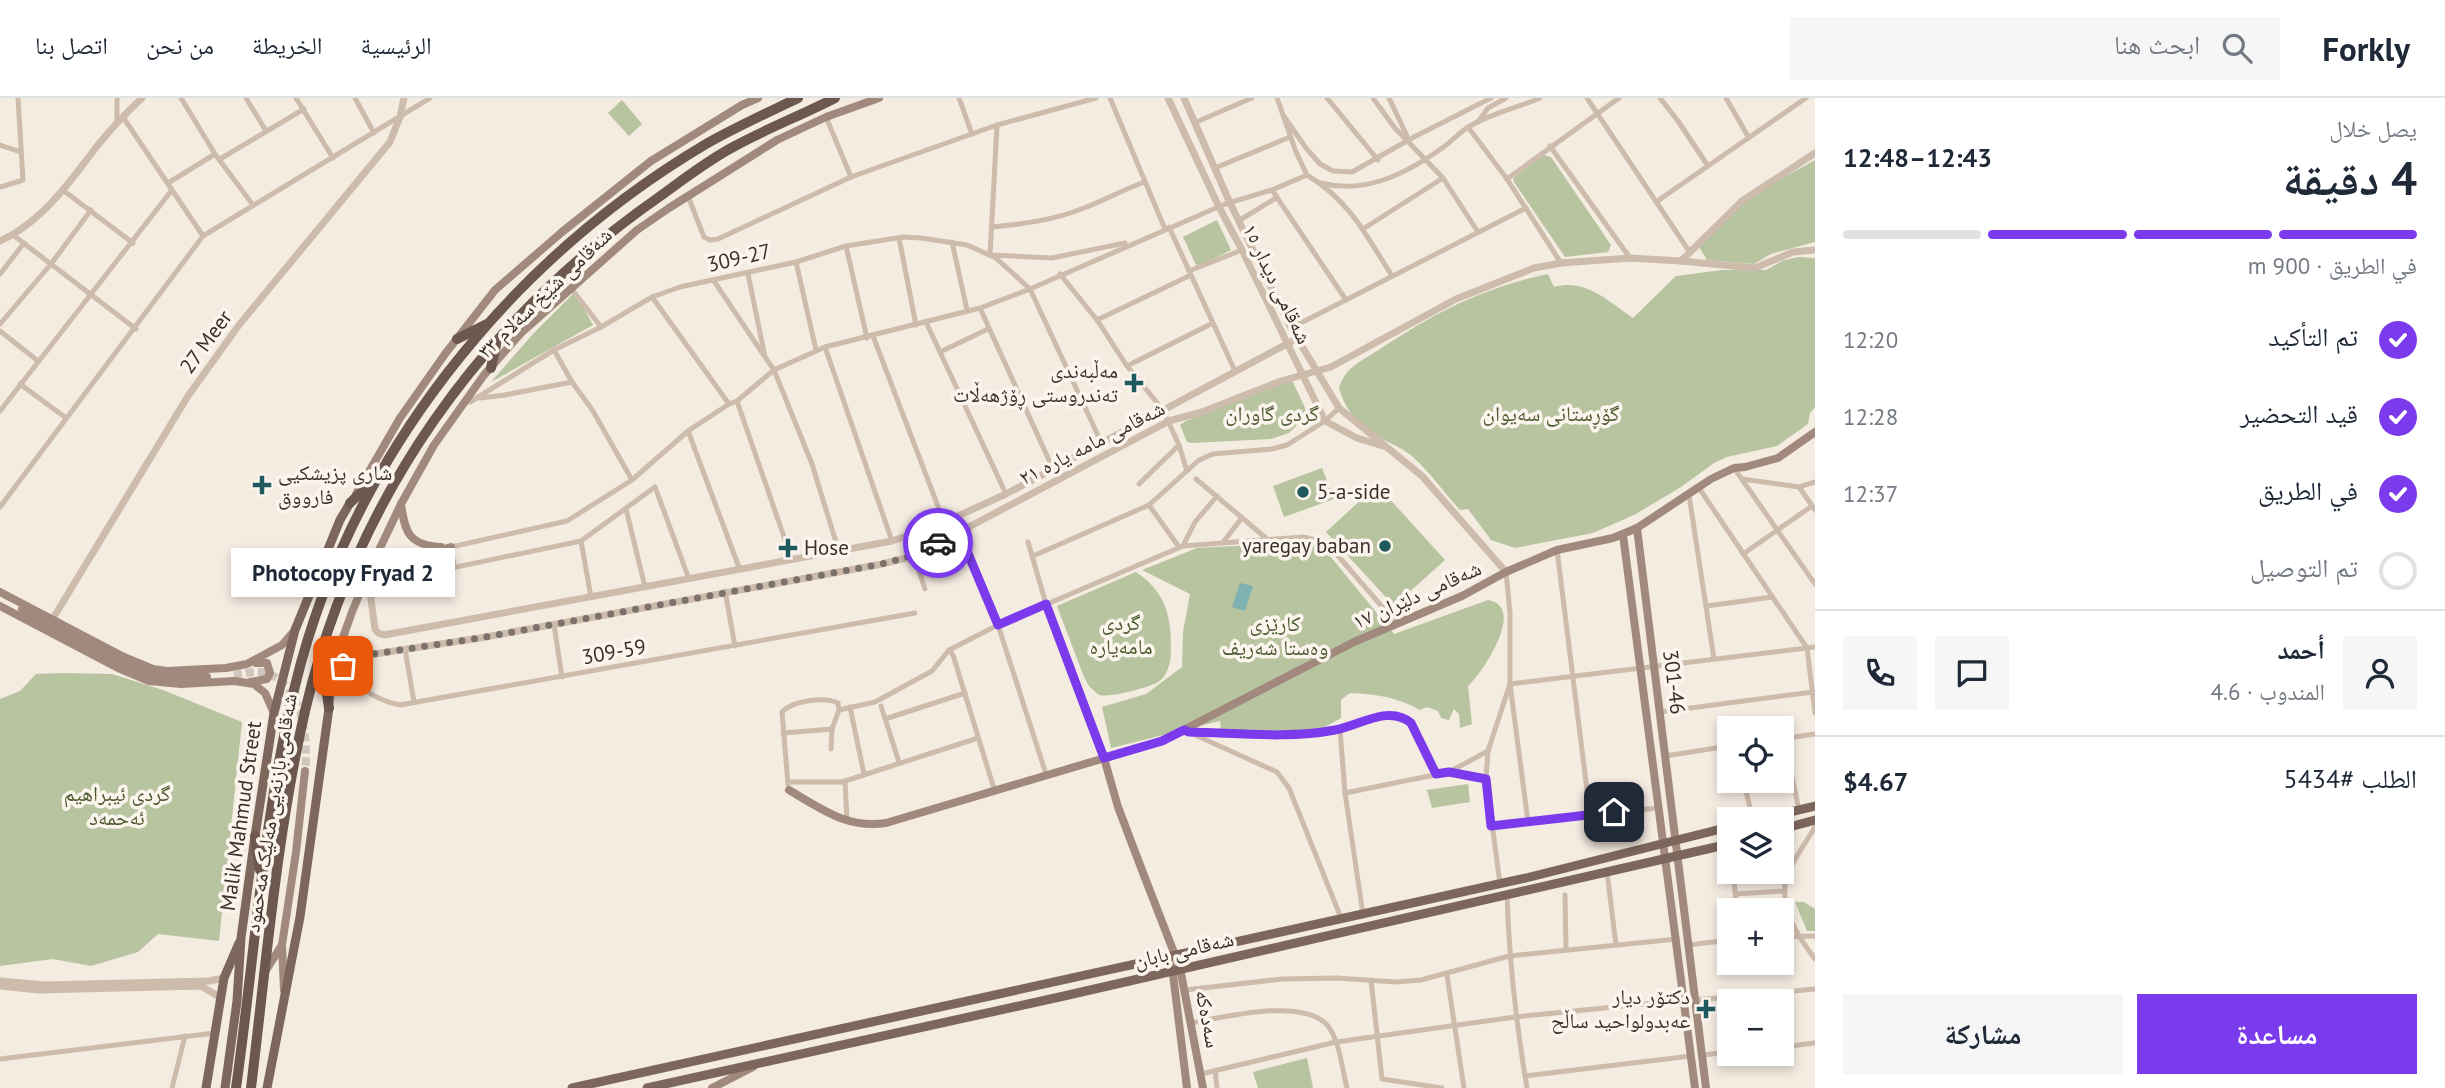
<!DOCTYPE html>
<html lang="ar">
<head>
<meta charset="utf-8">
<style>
	:root { --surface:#fff; --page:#f6f6f7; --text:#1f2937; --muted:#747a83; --line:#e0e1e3; --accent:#7c3aed }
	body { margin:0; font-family:"PT Sans","Noto Naskh Arabic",sans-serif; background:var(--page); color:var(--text); direction:rtl; height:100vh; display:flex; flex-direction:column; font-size:26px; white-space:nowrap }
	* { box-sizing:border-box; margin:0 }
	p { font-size:23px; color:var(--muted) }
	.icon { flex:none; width:38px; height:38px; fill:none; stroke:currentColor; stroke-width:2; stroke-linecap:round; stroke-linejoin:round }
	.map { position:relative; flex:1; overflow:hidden; direction:ltr }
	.drawer { display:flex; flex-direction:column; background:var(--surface); width:630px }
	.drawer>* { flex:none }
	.tools { position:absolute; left:1717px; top:618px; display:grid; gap:14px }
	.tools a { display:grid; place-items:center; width:77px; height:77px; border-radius:0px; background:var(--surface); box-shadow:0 4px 10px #0003; font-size:35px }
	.pin { position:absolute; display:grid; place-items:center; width:60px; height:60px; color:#fff; margin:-30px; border-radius:14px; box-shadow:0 4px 10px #0006 }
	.courier { position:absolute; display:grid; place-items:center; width:70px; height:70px; margin:-35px; border:5px solid #7c3aed; border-radius:50%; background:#fff; color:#222; box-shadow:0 2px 9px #0007 }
	.bubble { position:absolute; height:49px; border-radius:0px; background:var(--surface); box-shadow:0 4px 10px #0003; font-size:23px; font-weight:700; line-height:49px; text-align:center; direction:rtl }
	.headline em { font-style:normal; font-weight:700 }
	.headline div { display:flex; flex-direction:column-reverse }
	.headline { display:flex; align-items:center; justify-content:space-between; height:119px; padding:0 28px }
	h1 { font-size:46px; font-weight:700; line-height:52px }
	.bar { display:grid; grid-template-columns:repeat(4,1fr); gap:10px 7px; align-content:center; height:84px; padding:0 28px }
	.bar i { height:9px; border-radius:5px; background:var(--line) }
	.bar .on { background:var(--accent) }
	.bar p { grid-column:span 4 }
	.line { display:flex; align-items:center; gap:18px; padding:0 28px; border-top:2px solid var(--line) }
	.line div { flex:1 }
	.round { display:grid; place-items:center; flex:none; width:74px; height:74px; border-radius:0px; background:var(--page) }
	ol { padding:0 28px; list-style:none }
	li { display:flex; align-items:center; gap:21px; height:77px }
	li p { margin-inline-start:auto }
	li .icon { padding:7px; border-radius:50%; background:var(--accent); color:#fff; stroke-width:4 }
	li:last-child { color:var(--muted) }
	li i { width:38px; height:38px; border:4px solid var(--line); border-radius:50% }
	.primary-button { display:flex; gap:14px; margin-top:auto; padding:14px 28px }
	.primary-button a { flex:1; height:80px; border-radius:0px; background:var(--accent); color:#fff; font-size:28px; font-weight:700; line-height:80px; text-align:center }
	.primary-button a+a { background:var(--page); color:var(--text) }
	header { display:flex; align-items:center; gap:42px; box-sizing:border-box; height:98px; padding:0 35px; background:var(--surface); border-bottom:2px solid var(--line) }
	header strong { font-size:33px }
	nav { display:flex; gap:38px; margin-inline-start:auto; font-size:24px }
	.search { width:490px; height:63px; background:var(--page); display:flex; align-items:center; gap:18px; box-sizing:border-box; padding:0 24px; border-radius:0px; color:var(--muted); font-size:26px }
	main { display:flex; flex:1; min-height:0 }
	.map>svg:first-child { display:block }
	.green { fill:#b8c4a0 }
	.water { fill:#7fb0b2 }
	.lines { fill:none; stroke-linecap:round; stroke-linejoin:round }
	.secondary-tunnel { stroke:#cfc6bd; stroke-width:8; stroke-dasharray:8 4; stroke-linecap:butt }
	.minor { stroke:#cdbbac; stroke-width:5 }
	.tertiary { stroke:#cdbbac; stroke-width:7 }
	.secondary { stroke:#a18a7d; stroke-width:8 }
	.primary { stroke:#7d675c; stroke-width:9 }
	.trunk { stroke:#6c584f; stroke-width:10 }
	.done { stroke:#7c716b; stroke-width:7; stroke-dasharray:0 12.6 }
	.route { stroke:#7c3aed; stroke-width:9 }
	.poi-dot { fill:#1f5a5e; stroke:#fbf5ee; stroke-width:2.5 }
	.labels { text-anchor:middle; stroke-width:7; stroke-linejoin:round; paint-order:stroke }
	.street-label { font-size:21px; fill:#3b302b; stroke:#fbf5ee }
	.poi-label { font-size:21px; fill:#3b302b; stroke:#fbf5ee; text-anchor:end }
	.park-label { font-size:21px; fill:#4a5a2e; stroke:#fbf5ee }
</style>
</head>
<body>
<header>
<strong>Forkly</strong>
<div class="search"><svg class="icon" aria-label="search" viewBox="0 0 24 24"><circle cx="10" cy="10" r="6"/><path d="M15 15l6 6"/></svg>ابحث هنا</div>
<nav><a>الرئيسية</a><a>الخريطة</a><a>من نحن</a><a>اتصل بنا</a></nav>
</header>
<main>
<section class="drawer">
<div class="headline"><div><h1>4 دقيقة</h1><p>يصل خلال</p></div><em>12:43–12:48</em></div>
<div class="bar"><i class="on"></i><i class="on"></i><i class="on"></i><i></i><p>في الطريق · 900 m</p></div>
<ol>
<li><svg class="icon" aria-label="check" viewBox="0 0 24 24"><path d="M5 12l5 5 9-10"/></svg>تم التأكيد<p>12:20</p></li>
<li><svg class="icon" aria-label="check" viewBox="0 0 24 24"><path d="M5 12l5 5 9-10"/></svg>قيد التحضير<p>12:28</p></li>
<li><svg class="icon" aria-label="check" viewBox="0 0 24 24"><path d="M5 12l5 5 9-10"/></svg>في الطريق<p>12:37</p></li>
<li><i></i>تم التوصيل</li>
</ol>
<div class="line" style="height:126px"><a class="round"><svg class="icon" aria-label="person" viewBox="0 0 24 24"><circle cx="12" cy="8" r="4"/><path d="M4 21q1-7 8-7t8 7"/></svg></a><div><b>أحمد</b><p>المندوب · 4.6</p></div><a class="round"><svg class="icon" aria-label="chat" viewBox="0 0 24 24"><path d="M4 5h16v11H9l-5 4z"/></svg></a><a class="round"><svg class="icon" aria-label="phone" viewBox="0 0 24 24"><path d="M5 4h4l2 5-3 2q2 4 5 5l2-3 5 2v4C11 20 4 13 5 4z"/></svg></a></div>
<div class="line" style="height:91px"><div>الطلب #5434</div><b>$4.67</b></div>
<div class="primary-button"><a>مساعدة</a><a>مشاركة</a></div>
</section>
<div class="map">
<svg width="1815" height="990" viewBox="0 0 1815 990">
	<rect width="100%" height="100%" fill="#f4ebe1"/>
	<g class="green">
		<path d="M622 2 642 26 629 38 608 15Z"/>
		<path d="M1544 57 1551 59 1611 147 1608 154 1565 159 1514 84 1513 80Z"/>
		<path d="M1815 62V144L1771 156 1754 166 1707 162 1699 149 1752 97Z"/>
		<path d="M1217 122 1231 152 1197 169 1183 139Z"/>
		<path d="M1799 159 1815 160V309L1810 315 1808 326 1777 348 1727 359 1714 365 1681 389 1634 417 1593 435 1515 450 1491 442 1468 411 1460 412C1444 395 1431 375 1413 359 1404 351 1394 347 1384 342 1362 332 1345 313 1339 290 1345 269 1363 262 1380 251 1436 214 1482 190 1548 176L1554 189C1585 180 1608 203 1633 220L1676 178 1722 172H1766L1784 162Z"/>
		<path d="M575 194 593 227 491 284 533 236Z"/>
		<path d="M1292 282 1305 310V319L1289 335 1271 341 1192 345 1187 344 1180 327 1186 323Z"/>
		<path d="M1322 370 1334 401 1284 419 1273 388Z"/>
		<path d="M1377 387 1445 462 1394 508 1326 434Z"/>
		<path d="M1291 445H1312L1326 453 1394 536 1488 502C1527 508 1483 574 1468 588L1472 626 1460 630 1459 616 1454 611 1449 622 1441 620 1438 613 1427 609 1420 612C1397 599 1376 596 1350 595L1341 602V620L1321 631 1297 634 1221 632 1220 623 1111 650 1102 609 1146 596 1182 569 1183 534 1190 496 1142 472 1197 450Z"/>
		<path d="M1136 474C1165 494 1171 516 1171 550 1171 560 1170 572 1162 581 1154 588 1142 590 1132 593 1121 595 1110 599 1099 597L1089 588 1084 579 1057 508Z"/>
		<path d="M62 575 112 576 163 592 242 624 219 843 158 836 138 854 91 868 53 861 0 868V601L20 593 36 576Z"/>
		<path d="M1468 686 1470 704 1432 710 1427 692Z"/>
		<path d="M1795 804H1804L1815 811V833H1807Z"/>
		<path d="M1307 960 1313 990H1258L1253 974Z"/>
	</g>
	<path class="water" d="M1240 485 1253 488 1245 513 1232 509Z"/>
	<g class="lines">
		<path class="secondary-tunnel" d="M234 577C242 576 253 573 262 574 302 582 309 641 305 673"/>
		<g class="minor">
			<path d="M117 0V25"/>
			<path d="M181 0 215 56 253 107"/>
			<path d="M246 0 266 33"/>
			<path d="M296 0 333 60"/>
			<path d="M355 0 374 35"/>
			<path d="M959 0 972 36"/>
			<path d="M1110 0 1165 131"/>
			<path d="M1277 0 1296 54 1307 77"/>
			<path d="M1327 0 1378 62"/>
			<path d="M1373 0 1394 29 1443 80 1478 134"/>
			<path d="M1389 0 1407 38"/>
			<path d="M1587 0 1689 153"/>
			<path d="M1660 0 1678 23 1708 68"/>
			<path d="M1726 0 1749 40"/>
			<path d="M1283 17 1306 50 1320 66 1333 73 1352 74 1414 39 1491 0"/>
			<path d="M123 19 203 138"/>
			<path d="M826 19 851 79"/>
			<path d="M1478 24 1488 10 1506 0"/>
			<path d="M1194 25 1252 0"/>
			<path d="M997 27 990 157 1052 160 1125 145"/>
			<path d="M1468 29 1507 81 1561 165"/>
			<path d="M0 47 21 54"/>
			<path d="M1550 48 1630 160"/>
			<path d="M220 61 304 11"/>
			<path d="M1215 70 1290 39"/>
			<path d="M1307 77C1350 103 1366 137 1392 178"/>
			<path d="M1507 81 1619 0"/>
			<path d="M168 85 215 56"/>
			<path d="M1321 85C1367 97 1409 74 1445 48 1453 42 1461 33 1470 28 1492 15 1517 10 1540 0"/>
			<path d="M0 89 23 82 18 0"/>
			<path d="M1272 92 1346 202"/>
			<path d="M64 93 133 145"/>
			<path d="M688 98 704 139 710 142 718 141 851 79 997 27 1096 0"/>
			<path d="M1656 104 1806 0"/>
			<path d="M1240 122 1276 100"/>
			<path d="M992 129C1024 126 1054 122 1084 110 1105 102 1124 91 1145 84"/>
			<path d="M1169 129 1235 273"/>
			<path d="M1363 131 1443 80"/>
			<path d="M13 137 136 231"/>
			<path d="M899 140 916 227"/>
			<path d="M952 144 967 212"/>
			<path d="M846 148 867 240"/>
			<path d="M796 164 816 252"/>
			<path d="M1189 173 1242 152"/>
			<path d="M0 176 24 145"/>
			<path d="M748 176 765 259 774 272 812 366 839 454"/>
			<path d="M1060 176 1097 222 1127 268 1163 312 1179 347 1187 373"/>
			<path d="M714 183 763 256"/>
			<path d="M571 190 601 229"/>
			<path d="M652 199 729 306"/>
			<path d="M980 210 1053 371"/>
			<path d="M1097 222 1191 177"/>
			<path d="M926 224 1006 396"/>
			<path d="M0 226 51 166 91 112"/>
			<path d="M1291 230 1526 110"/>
			<path d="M0 233 38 263"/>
			<path d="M873 238 944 424"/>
			<path d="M825 249 892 443"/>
			<path d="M554 252 572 284 593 313 632 382"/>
			<path d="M940 254 988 231"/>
			<path d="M1127 268 1213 225"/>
			<path d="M20 286 66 320"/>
			<path d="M480 300 505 297 572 284"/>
			<path d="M466 303 470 304 554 252 601 229 652 199 680 189 796 164 846 148 903 139 921 140 967 147 996 160 1030 191 1102 346"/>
			<path d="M737 303 792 462"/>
			<path d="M0 313 172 92"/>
			<path d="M688 333 740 472"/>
			<path d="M1734 370 1815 486"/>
			<path d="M1196 381 1266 440"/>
			<path d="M1742 381 1799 389 1815 384"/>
			<path d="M1139 386 1179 347"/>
			<path d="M1799 389 1815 412"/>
			<path d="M1699 390 1807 550 1815 615"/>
			<path d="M1689 397 1714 561"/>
			<path d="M1149 407 1179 449"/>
			<path d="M0 409 203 138 430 0"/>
			<path d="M626 411 645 489"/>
			<path d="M959 434 998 527 1046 676"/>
			<path d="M581 443 591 499"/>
			<path d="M1224 443 1241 421"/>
			<path d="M1028 444 1046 506"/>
			<path d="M1183 448 1195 424 1217 398"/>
			<path d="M1557 452 1590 716"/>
			<path d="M1743 456 1812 408"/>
			<path d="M914 458 925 491"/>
			<path d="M1033 458 1149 407 1199 362 1213 356 1272 351 1287 347 1325 323 1339 310"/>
			<path d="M454 468 451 449 567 423 632 382 688 333 729 306 737 303 774 272 825 249 980 210 1030 191 1225 106 1272 92 1307 77"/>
			<path d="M365 488 581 443 655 389 689 481"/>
			<path d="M725 493 735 548"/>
			<path d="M1707 508 1772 499"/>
			<path d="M554 527 562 579"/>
			<path d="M405 551 414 604"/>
			<path d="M949 552 953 557 995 694"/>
			<path d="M336 559C357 585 366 600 400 607L915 515"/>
			<path d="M881 608 899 664"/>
			<path d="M850 609 864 676"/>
			<path d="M839 612 875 604 932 573 949 552 998 527 1183 448 1303 439 1321 443 1333 452 1397 526"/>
			<path d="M1660 614 1813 594"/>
			<path d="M885 621 965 595"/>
			<path d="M1340 631 1345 695 1363 816"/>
			<path d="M1189 634C1237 635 1288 642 1335 632 1359 628 1389 606 1411 625L1436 676"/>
			<path d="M783 635 832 631"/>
			<path d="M1193 636 1277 674 1289 690 1341 820"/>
			<path d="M1784 640 1799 712"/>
			<path d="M1782 641 1815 636"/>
			<path d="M1665 658 1729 648"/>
			<path d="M1449 674 1488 653"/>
			<path d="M1743 682 1753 721"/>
			<path d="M845 683 847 722"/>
			<path d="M788 684H842L978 640"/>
			<path d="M788 686 782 614C792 603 824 598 838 605L839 612 832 631 831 651"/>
			<path d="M1345 695 1449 674 1486 680"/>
			<path d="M1528 724 1510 586 1815 549"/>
			<path d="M1491 728 1590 716 1660 710"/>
			<path d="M1815 729C1807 743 1790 766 1786 781 1779 810 1799 840 1815 861"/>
			<path d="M1607 774 1616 847"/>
			<path d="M1733 774 1737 812"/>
			<path d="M1500 786 1486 680 1488 653 1510 586V515L1506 474"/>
			<path d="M1507 796C1509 862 1516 925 1527 990"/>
			<path d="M1735 796 1785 793"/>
			<path d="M1565 797 1566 852"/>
			<path d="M1782 839 1815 838"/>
			<path d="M1689 847 1729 842"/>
			<path d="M1447 877 1464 990"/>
			<path d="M1371 882 1382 981 1442 990"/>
			<path d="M1185 892 1282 881 1336 880 1396 884 1421 882 1509 858 1677 841"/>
			<path d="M1695 902 1815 891"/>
			<path d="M1192 925C1224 919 1304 899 1328 928 1340 944 1342 971 1347 990"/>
			<path d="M1782 949 1815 945"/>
			<path d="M1702 957 1729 954"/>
			<path d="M0 961 215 935"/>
			<path d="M1215 972 1217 990"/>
			<path d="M1201 976 1336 944 1515 919 1684 902"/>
			<path d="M1525 978 1691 958"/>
			<path d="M172 990 185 938"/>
		</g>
		<g class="tertiary">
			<path d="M1168 0 1219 109 1242 152 1325 323 1357 340 1383 348"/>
			<path d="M1184 0 1230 105 1291 230 1339 310 1422 378 1506 474"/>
			<path d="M0 143C41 125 71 83 97 48 111 31 126 15 142 0"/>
			<path d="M1681 163 1755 170 1793 154 1815 152"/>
			<path d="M369 487 375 531 378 535 384 537 892 443 934 429 1006 396 1298 240"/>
			<path d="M52 522 188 298 239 227 390 44 400 19 404 0"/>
			<path d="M336 559 361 558 480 540 882 466 914 458 1169 323 1202 314 1281 283 1331 269 1456 201 1534 170 1561 165 1630 160 1681 163 1742 103 1815 55"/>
			<path d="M0 883 45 887 209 883 224 880"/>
			<path d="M0 888 38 892 201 888 221 900"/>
		</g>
		<g class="secondary">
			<path d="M356 396 400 320 445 256 495 192 562 134 651 63 742 7 758 0"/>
			<path d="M401 406C405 435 409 447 441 449"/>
			<path d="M1637 430 1706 990"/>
			<path d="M1623 437 1695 990"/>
			<path d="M369 473 451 449"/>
			<path d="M0 494 124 559 153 571 167 573 226 570 247 566 282 547 295 532"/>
			<path d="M1046 506 1104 660 1118 709 1145 780 1180 870 1203 990"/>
			<path d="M0 508 118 570 149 583 181 586 234 583 254 586 265 595 274 615"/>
			<path d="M22 511 117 563 153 577 207 579"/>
			<path d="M250 584 267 581 270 575 267 565H256"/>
			<path d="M330 602 336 559 352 514 369 473 401 406 434 347 484 277 521 235 637 132 669 110 777 42 826 19 879 0"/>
			<path d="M789 692C821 711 848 731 886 725L1162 643 1354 544 1462 498 1506 474 1557 452 1613 440 1637 430 1711 381 1734 370 1745 369 1778 360 1815 334"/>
			<path d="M282 847 284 892"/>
			<path d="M1173 854 1171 860 1187 990"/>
			<path d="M266 872 282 847 296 754 305 673"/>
			<path d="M712 990 753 969"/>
		</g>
		<g class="primary">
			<path d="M1761 721 1815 708"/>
			<path d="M1782 731 1815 722"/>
			<path d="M206 990 224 880 239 845"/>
			<path d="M225 990 237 903 241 840 255 738 274 615 295 532 340 422 350 405"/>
			<path d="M267 990 300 819 329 610"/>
			<path d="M572 990 1526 780 1729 729"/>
			<path d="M647 990 1064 898 1729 746"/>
		</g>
		<g class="trunk">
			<path d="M457 241 487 226"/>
			<path d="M491 270 496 247"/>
			<path d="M350 405 374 382"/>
			<path d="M322 558 329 610"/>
			<path d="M255 738 260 772"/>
			<path d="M236 990C255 856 263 720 295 588 350 361 507 164 706 46 736 29 767 15 798 0"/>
			<path d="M251 990C266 867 277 734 305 613 355 400 480 224 659 99 684 81 708 62 735 48 768 30 802 17 835 0"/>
		</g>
	</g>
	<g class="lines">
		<path class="done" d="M343 568 336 559H353L480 540 882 466 914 457 938 445"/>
		<path class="route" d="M938 445 959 434 998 527 1046 506 1104 660 1162 643 1184 632 1189 634C1237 635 1288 641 1335 632 1359 628 1389 606 1411 625L1436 676 1449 674 1486 681 1491 728 1614 714"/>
	</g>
	<g class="poi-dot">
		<path d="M1130.5 274.5h7v7h7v7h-7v7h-7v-7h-7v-7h7z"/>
		<path d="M258.5 376.5h7v7h7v7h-7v7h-7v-7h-7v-7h7z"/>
		<circle cx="1303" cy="394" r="7"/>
		<circle cx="1385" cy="448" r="7"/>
		<path d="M784.5 439.5h7v7h7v7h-7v7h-7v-7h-7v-7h7z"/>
		<path d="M1702.5 900.5h7v7h7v7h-7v7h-7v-7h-7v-7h7z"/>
	</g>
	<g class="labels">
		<g class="street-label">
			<text transform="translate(739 160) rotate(-13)" y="7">309-27</text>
			<text transform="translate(1277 186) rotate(64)" y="7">شەقامی دیدار ١٥</text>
			<text transform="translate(545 195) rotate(-44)" y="7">شەقامی شێخ سەلام ٣٣</text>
			<text transform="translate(206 244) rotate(-54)" y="7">27 Meer</text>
			<text transform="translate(1092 345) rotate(-27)" y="7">شەقامی مامە یارە ٢١</text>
			<text transform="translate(1417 497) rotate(-24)" y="7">شەقامی دلێران ١٧</text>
			<text transform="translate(614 554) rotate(-10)" y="7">309-59</text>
			<text transform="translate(1674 584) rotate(83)" y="7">301-46</text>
			<text transform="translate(271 715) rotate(-81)" y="7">شەقامی بازنەیی مەلیک مەحمود</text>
			<text transform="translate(241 718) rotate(-82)" y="7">Malik Mahmud Street</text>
			<text transform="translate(1184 852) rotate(-13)" y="7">شەقامی بابان</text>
			<text transform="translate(1208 921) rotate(79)" y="7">سەدەکە</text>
		</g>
		<g class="poi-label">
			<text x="1118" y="280">مەڵبەندی<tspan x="1118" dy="24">تەندروستی ڕۆژهەڵات</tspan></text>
			<text x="278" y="382" text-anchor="start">شاری پزیشکیی<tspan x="278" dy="24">فارووق</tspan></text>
			<text x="1317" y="401" text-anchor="start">5-a-side</text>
			<text x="1371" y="455">yaregay baban</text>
			<text x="804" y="457" text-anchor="start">Hose</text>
			<text x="1690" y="906">دکتۆر دیار<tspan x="1690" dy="24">عەبدولواحید ساڵح</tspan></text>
		</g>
		<g class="park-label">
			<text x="1272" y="323">گردی گاوران</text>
			<text x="1551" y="323">گۆڕستانی سەیوان</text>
			<text x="1121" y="532">گردی<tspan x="1121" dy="24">مامەیارە</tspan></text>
			<text x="1275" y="533">کارێزی<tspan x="1275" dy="24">وەستا شەریف</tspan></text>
			<text x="117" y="703">گردی ئیبراھیم<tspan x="117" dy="24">ئەحمەد</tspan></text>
		</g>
	</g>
</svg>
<div class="tools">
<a><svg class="icon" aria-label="locate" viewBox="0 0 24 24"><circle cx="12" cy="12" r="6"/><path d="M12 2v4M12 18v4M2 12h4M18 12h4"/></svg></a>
<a><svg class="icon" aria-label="layers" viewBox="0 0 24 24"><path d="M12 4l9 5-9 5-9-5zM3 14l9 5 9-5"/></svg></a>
<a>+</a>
<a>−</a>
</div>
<div class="pin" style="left:343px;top:568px;background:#ea580c"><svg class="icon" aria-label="bag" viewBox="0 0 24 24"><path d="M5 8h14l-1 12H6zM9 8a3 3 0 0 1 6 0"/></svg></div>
<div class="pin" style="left:1614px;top:714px;background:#1f2937"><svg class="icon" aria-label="home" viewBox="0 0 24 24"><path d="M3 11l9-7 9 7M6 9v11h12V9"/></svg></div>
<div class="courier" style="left:938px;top:445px"><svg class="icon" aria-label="car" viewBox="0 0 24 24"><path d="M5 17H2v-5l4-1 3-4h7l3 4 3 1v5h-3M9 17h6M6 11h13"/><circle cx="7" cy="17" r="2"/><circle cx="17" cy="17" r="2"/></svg></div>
<div class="bubble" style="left:231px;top:450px;width:224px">Photocopy Fryad 2</div>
</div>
</main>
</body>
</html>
